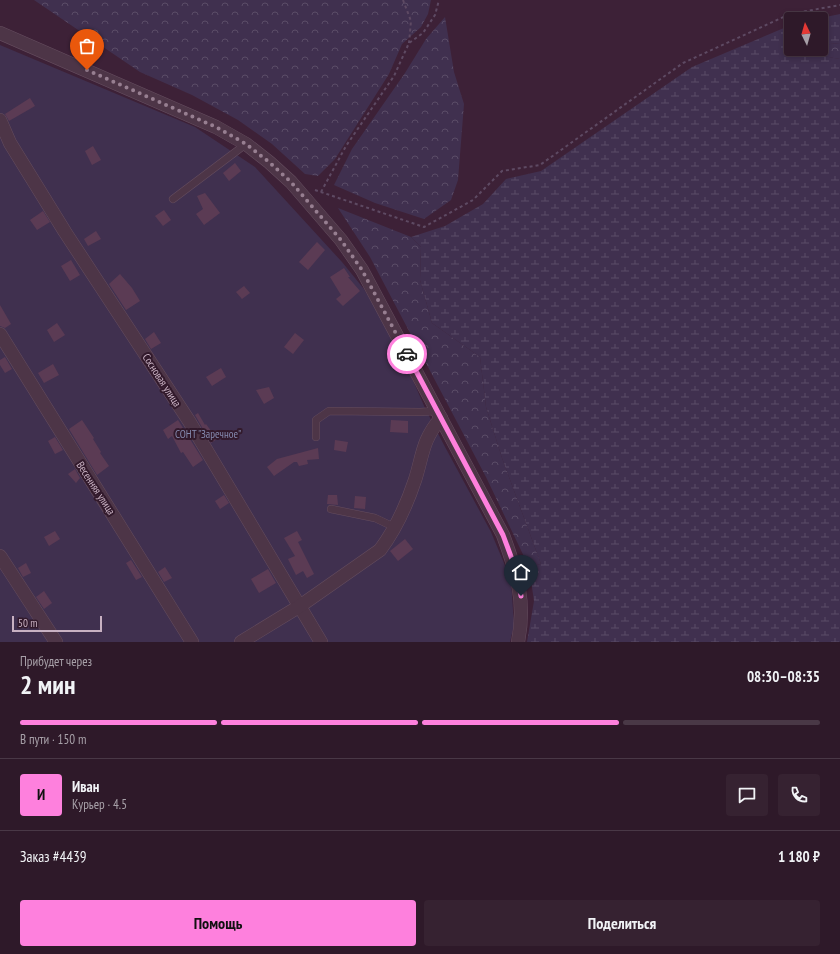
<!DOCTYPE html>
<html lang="ru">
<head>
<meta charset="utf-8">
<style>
	:root { --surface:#2e1929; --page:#362231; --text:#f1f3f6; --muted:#a7a0a8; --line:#493846; --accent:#fe80dd }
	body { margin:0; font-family:"PT Sans Narrow",sans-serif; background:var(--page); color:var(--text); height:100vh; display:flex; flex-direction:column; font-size:15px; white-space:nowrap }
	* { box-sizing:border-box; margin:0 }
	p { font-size:13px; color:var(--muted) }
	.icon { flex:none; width:22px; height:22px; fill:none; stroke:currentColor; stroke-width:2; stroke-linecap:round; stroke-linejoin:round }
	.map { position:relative; height:642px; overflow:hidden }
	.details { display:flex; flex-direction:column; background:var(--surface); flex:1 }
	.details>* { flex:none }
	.needle { width:26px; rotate:355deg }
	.controls { position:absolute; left:784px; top:12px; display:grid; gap:8px }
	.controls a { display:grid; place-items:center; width:44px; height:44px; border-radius:4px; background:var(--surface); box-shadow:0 2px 6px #0003,0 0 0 1px var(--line); font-size:20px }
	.scale { position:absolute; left:12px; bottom:10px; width:90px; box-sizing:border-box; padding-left:4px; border:2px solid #c8b1c2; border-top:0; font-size:11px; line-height:14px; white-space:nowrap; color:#c8b1c2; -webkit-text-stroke:3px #321a2c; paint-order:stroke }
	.pin { position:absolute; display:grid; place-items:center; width:34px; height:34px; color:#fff; margin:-41px -17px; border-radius:50% 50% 50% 0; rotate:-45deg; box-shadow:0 0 4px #0007 }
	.pin .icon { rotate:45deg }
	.courier { position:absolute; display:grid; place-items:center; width:40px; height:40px; margin:-20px; border:3px solid #fe80dd; border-radius:50%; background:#fff; color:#222; box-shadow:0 1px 5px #0007 }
	.headline em { font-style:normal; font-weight:800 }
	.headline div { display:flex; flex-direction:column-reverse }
	.headline { display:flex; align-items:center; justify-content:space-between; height:68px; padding:0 20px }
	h1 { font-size:26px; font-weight:800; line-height:30px }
	.bar { display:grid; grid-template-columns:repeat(4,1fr); gap:6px 4px; align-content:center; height:48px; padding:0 20px }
	.bar i { height:5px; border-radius:3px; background:var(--line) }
	.bar .on { background:var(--accent) }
	.bar p { grid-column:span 4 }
	.line { display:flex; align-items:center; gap:10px; padding:0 20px; border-top:1px solid var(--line) }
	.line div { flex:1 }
	.round { display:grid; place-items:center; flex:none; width:42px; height:42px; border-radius:4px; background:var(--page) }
	.cta { display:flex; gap:8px; margin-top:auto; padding:8px 20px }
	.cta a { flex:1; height:46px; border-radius:4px; background:var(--accent); color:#111; font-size:16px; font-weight:800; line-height:46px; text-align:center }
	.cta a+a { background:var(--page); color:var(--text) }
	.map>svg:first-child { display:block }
	.forest { fill:url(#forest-crowns) }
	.wetland { fill:url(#wetland-marsh) }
	.garden { fill:#40304f }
	.building { fill:#5b3b54 }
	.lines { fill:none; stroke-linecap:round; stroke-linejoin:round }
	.service-casing { stroke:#654d5f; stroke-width:8 }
	.minor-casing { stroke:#654d5f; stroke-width:14 }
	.path { stroke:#5e4a63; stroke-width:2; stroke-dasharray:3 3; stroke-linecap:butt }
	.service { stroke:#4d3547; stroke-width:7 }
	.minor { stroke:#4d3547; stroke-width:13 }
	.done { stroke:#977f91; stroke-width:4; stroke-dasharray:0 7.2 }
	.route { stroke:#fe80dd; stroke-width:5 }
	.labels { text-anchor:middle; stroke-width:4; stroke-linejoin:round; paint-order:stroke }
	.street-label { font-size:11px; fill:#c8b1c2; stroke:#321a2c }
	.park-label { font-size:11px; fill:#858aaf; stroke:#321a2c }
</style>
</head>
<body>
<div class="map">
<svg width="840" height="642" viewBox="0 0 840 642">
	<defs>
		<pattern id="forest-crowns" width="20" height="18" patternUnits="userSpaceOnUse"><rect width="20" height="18" fill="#40304f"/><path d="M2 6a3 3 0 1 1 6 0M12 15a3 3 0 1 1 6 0" fill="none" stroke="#5a4c67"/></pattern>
		<pattern id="wetland-marsh" width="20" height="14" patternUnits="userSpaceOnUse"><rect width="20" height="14" fill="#40304f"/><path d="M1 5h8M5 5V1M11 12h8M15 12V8" fill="none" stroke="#5a4c67"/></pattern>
	</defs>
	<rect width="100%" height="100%" fill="#3d2137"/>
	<g class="forest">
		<path d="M34 0H431L428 14 421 27 402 44 389 74 335 159 318 176 305 174 272 144 238 120 192 95 140 72Z"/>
		<path d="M445 17 454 72 464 104 458 180 451 200 424 219 375 203 334 185 352 149 405 73 426 39Z"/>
		<path d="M840 43V59L781 49H821V45Z"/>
		<path d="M338 208 411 237 421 247 420 280 432 323 480 357 486 407 502 458 541 564 529 567 486 477 370 257Z"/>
	</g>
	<g class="wetland">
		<path d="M840 14V43L821 45V19H816Z"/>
		<path d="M791 25V48L783 49 840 59V642H527L534 601 529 567 541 564 502 458 486 407 480 357 432 323 420 280 421 247 411 237 445 226 483 204 506 179 541 171 692 67Z"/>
	</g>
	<path class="garden" d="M0 45 195 127 255 167 342 262 364 289 379 314 405 362 425 408 444 445 491 532 511 580 514 625 510 642H0Z"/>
	<g class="building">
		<path d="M30 98 35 106 9 121 5 114Z"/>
		<path d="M93 146 101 160 92 165 85 151Z"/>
		<path d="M235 163 241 171 229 181 223 173Z"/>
		<path d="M205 193 220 213 204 225 196 214 203 209 197 196Z"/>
		<path d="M164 210 171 220 163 226 155 216Z"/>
		<path d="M43 211 50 222 37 230 30 220Z"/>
		<path d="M96 231 101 239 88 246 84 239Z"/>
		<path d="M317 242 325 250 308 270 299 262Z"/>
		<path d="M71 260 80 275 70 281 61 266Z"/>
		<path d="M344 268 350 277H348L360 291 343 306 336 299 341 295 330 277Z"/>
		<path d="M120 274 132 288 140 301 126 310 109 284Z"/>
		<path d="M244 286 250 293 242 299 236 292Z"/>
		<path d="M0 305 11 324 5 328 0 326Z"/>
		<path d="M57 323 65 335 54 342 47 330Z"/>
		<path d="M154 332 161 343 151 349 145 339Z"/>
		<path d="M295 333 304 340 293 354 284 347Z"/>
		<path d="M5 357 12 369 5 373 0 365V360Z"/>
		<path d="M53 364 59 375 44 383 38 373Z"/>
		<path d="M221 368 226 377 212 386 206 377Z"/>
		<path d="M269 387 274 398 264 404 256 390Z"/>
		<path d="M198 413 205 425 206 424 217 439 211 443 195 415Z"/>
		<path d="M82 420 94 438 93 439 101 452 100 453 109 466 97 475 69 429Z"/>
		<path d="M178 420 203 460 193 467 183 452 181 453 172 436 168 439 163 430Z"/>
		<path d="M391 420 408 421V433L390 432Z"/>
		<path d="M55 437 63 450 55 454 48 441Z"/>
		<path d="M335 440 348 442 346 452 334 450Z"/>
		<path d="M318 448 319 459 307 460 308 464 299 466 297 462H294L274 476 267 467 277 459Z"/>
		<path d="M75 469 80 478 76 483 68 474Z"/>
		<path d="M224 495 229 503 220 509 215 501Z"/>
		<path d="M328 495H337L338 505 327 504Z"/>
		<path d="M355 496 366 497 365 509 354 508Z"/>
		<path d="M55 531 60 539 49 546 44 537Z"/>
		<path d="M297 531 302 540 298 542 314 574 307 578 303 571 296 575 288 559 295 556 284 538Z"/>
		<path d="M405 539 413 549 398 561 390 551Z"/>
		<path d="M131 560 142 577 136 580 126 563Z"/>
		<path d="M26 563 31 573 23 577 18 568Z"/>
		<path d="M165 567 172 578 164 582 158 572Z"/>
		<path d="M268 569 276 583 259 593 251 579Z"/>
		<path d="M44 591 52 603 44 609 36 597Z"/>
	</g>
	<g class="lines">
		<defs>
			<g id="service">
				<path d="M173 199 246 144"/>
				<path d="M316 437V420L329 411 420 412 437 411"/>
				<path d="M331 509 375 518 394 527"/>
			</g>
			<g id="minor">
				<path d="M0 33 216 127 246 144 269 162 291 182 341 240 362 270 503 535C517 573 526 602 518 642"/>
				<path d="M0 120 10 143 65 232 189 421 321 642"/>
				<path d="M0 334 192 642"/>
				<path d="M0 556 56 642"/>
				<path d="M241 642 300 606 380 550C395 530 407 504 415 480 423 455 422 440 441 418"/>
			</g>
		</defs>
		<use href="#service" class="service-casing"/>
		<use href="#minor" class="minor-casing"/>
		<g class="path">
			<path d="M403 0 411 21 409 43"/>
			<path d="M315 190 424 227 473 200 502 171 540 165 683 63 790 14 840 5"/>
			<path d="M321 192 346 146 394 76 409 43 423 33 435 15 439 0"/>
		</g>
		<use href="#service" class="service"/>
		<use href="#minor" class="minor"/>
	</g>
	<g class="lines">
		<path class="done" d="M87 70 216 127 246 144 269 162 291 182 341 240 362 270 407 354"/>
		<path class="route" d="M407 354 503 535 516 570 521 596"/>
	</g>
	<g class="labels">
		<g class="street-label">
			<text transform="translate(162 380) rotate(57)" y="4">Сосновая улица</text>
			<text transform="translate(96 488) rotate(57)" y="4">Весенняя улица</text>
		</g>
		<g class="park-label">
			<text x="208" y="438">СОНТ "Заречное"</text>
		</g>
	</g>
</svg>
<div class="controls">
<a><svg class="needle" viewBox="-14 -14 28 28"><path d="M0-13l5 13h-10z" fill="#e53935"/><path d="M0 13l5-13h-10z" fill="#a7a0a8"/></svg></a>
</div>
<div class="scale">50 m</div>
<div class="pin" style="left:87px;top:70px;background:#ea580c"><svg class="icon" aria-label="bag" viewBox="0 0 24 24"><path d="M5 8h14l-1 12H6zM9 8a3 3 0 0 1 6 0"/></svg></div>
<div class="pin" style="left:521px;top:596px;background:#1f2937"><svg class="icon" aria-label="home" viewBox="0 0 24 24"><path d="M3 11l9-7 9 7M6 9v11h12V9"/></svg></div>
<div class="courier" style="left:407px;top:354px"><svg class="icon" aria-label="car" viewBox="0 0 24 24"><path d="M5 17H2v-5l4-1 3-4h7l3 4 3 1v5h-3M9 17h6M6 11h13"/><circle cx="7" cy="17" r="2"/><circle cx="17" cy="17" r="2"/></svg></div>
</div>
<section class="details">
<div class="headline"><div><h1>2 мин</h1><p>Прибудет через</p></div><em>08:30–08:35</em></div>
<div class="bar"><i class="on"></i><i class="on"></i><i class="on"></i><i></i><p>В пути · 150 m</p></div>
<div class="line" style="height:72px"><b class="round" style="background:var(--accent);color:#111">И</b><div><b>Иван</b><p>Курьер · 4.5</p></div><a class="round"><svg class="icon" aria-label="chat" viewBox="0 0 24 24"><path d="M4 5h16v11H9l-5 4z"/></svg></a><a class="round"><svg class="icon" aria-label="phone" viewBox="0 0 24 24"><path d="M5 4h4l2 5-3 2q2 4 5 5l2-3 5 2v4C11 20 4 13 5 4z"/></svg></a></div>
<div class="line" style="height:52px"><div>Заказ #4439</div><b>1 180 ₽</b></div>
<div class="cta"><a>Помощь</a><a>Поделиться</a></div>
</section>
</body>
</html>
